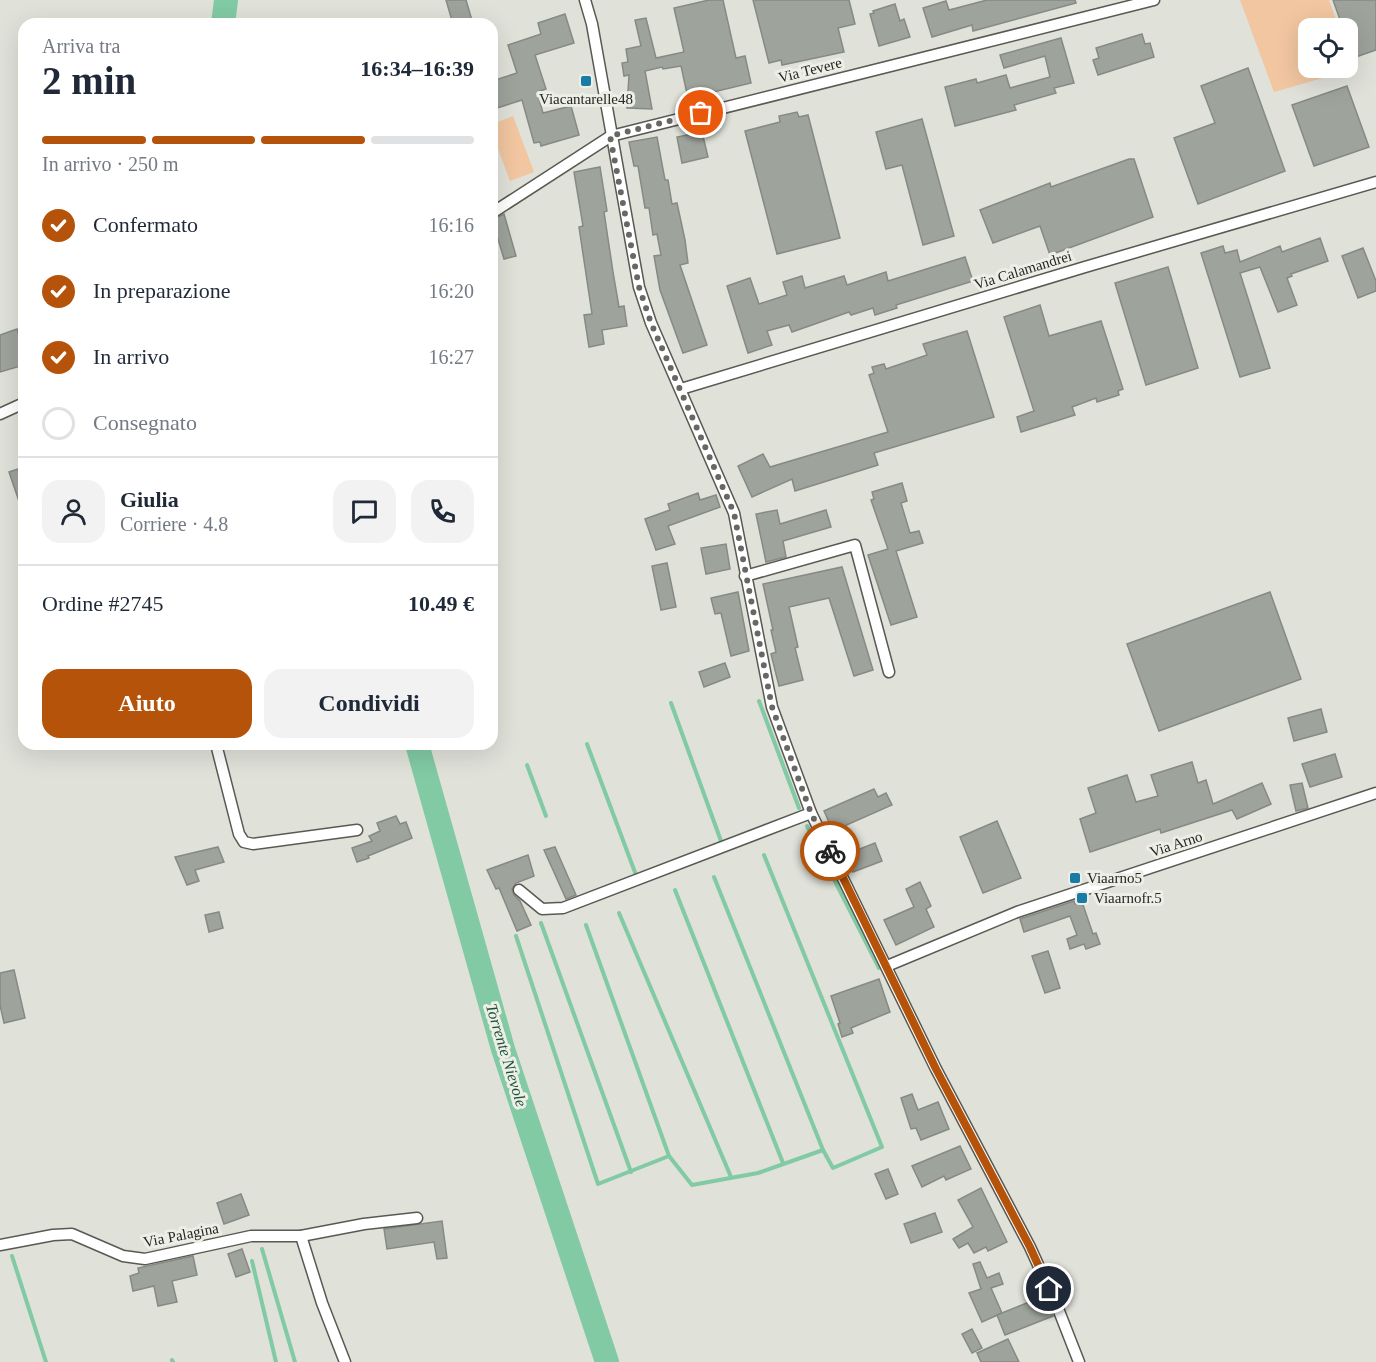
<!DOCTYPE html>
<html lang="it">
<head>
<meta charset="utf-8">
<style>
	:root { --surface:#fff; --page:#f2f2f3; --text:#1f2937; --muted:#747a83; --line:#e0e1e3; --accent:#b45309 }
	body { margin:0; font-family:Georgia,serif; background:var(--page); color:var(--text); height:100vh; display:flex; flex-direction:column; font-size:22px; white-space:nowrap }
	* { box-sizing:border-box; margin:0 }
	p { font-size:20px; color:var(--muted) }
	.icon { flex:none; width:33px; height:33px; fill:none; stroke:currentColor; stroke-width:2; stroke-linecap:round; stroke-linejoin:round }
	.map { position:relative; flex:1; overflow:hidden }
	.panel { position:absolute; left:18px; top:18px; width:480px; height:732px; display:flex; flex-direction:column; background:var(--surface); border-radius:18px; box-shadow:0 6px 24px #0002 }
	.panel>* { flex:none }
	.controls { position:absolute; left:1298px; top:18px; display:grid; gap:12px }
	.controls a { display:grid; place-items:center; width:60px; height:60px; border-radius:12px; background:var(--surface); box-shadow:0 6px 24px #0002; font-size:30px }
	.pin { position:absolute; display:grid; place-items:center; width:51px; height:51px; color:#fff; margin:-26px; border:3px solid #fff; border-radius:50%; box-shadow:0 2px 6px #0007 }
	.courier { position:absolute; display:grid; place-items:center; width:60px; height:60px; margin:-30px; border:4px solid #b45309; border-radius:50%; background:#fff; color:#222; box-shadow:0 2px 8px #0007 }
	.head em { font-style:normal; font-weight:700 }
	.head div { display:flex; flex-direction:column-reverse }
	.head { display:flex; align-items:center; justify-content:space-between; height:102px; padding:0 24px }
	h1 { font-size:39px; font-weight:700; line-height:45px }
	.bar { display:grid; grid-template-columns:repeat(4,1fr); gap:9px 6px; align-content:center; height:72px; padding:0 24px }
	.bar i { height:8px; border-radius:4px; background:var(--line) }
	.bar .selected { background:var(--accent) }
	.bar p { grid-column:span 4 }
	.line { display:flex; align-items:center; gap:15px; padding:0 24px; border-top:2px solid var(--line) }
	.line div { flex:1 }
	.round { display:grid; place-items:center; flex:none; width:63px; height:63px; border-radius:18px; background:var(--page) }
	ol { padding:0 24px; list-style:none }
	li { display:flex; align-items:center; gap:18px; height:66px }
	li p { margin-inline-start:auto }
	li .icon { padding:6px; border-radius:50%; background:var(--accent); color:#fff; stroke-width:4 }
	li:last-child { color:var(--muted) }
	li i { width:33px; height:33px; border:3px solid var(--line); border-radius:50% }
	.button { display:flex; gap:12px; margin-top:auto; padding:12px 24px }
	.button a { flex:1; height:69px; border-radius:18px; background:var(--accent); color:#fff; font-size:24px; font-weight:700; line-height:69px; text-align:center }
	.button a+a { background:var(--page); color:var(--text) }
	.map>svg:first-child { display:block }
	.green { fill:#f1c6a0 }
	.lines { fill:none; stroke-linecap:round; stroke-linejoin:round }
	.stream { stroke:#81caa4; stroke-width:4 }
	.river { stroke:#81caa4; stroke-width:24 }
	.building { fill:#9ea39c; stroke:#868a84; stroke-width:1.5 }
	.minor-casing { stroke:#585952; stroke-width:13 }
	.minor { stroke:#fff; stroke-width:10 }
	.done { stroke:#676763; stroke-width:6; stroke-dasharray:0 10.8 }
	.route { stroke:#b45309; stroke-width:8 }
	.poi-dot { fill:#187ca7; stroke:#edeee6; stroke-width:2 }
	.labels { text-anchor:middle; stroke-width:6; stroke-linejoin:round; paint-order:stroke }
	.street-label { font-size:15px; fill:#262623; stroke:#edeee6 }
	.poi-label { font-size:15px; fill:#262623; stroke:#edeee6; text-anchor:start }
	.water-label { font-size:16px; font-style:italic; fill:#185037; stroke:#edeee6 }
</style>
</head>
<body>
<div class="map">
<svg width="1376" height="1362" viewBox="0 0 1376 1362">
	<rect width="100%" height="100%" fill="#e0e1d9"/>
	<g class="green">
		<path d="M1240 0H1329L1339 28H1308V68H1347V50L1354 69 1274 92Z"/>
		<path d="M513 116 534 172 510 181 492 133V124Z"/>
	</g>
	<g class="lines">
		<g class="stream">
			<path d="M759 701 799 808"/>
			<path d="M671 703 721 841"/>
			<path d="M587 744 636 875"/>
			<path d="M527 765 546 816"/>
			<path d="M807 826 879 968"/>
			<path d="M714 877 823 1150"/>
			<path d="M675 890 783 1163"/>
			<path d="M619 913 731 1177"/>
			<path d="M541 923 631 1172"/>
			<path d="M586 925 669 1156"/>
			<path d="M516 936 598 1184 669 1156 692 1185 758 1173 823 1150 833 1168 882 1147 764 855"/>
			<path d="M262 1249 295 1362"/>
			<path d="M12 1256 46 1362"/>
			<path d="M252 1261 276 1362"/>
			<path d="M172 1360 173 1362"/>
		</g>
		<g class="river">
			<path d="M223 24 226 0"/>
			<path d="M417 744 503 1049 607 1362"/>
		</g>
	</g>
	<g class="building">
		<path d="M446 0H466L473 24H453Z"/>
		<path d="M709 0H723L736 58 745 56 751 83 688 98 681 66 663 69 662 67 645 71 652 109 627 108 629 75 624 76 622 63 628 62 626 49 641 46 635 20 646 18 656 58 684 52 674 8Z"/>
		<path d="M753 0H849L855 24 838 28 844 52 782 65 781 60 769 63Z"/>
		<path d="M987 0H1075L1076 3 973 31 972 25 932 37 923 8 946 1 949 10Z"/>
		<path d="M1333 0H1376V50L1353 58 1347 40V28H1343Z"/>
		<path d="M895 4 900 21 904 19 910 37 879 46 870 14 874 13 873 11Z"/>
		<path d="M565 14 574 43 535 55 546 89 537 92 543 113 571 106 579 135 541 146 540 142 534 143 522 100 497 108 492 92V81L517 73 508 45 541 34 538 23Z"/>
		<path d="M1142 34 1145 44 1150 43 1154 57 1098 75 1093 60 1099 58 1096 48Z"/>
		<path d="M1061 38 1074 83 1054 88 1056 93 1014 105 1016 110 955 126 945 87 976 79 977 83 1006 75 1010 88 1050 77 1045 56 1004 68 1000 55Z"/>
		<path d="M1248 68 1285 171 1198 204 1174 138 1215 123 1201 86Z"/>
		<path d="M1347 86 1369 147 1314 166 1292 105Z"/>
		<path d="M797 112 799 117 808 115 840 238 777 254 745 131 780 122 779 116Z"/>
		<path d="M922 119 954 236 923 245 902 165 886 169 876 132Z"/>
		<path d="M702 132 708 157 682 163 677 137Z"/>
		<path d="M657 137 665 180H668L672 204 677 203 685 240 688 263 680 265 707 345 683 353 660 290 654 256 661 255 657 234 653 235 649 208H645L638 166H634L629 142Z"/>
		<path d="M1129 159H1134L1153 217 1050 255 1040 226 993 243 980 210 1050 183 1051 187Z"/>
		<path d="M600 167 607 211 604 212 613 272 619 307 624 306 627 326 602 330 604 344 589 347 584 315 592 314 579 227 583 226 574 172Z"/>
		<path d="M504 214 516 256 504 259 498 239 492 241V220Z"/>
		<path d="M1320 238 1328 261 1291 274 1292 276 1287 278 1297 305 1278 312 1260 267 1240 273 1270 368 1240 377 1201 253 1223 246 1225 253 1237 250 1240 262 1280 246 1282 252Z"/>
		<path d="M1363 248 1376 281V291L1358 298 1342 256Z"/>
		<path d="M965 257 973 281 896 305 897 308 875 315 873 308 851 315 849 312 792 332 789 325 767 331 772 345 748 353 727 286 750 278 759 304 787 295 783 282 802 276 805 288 844 276 847 285 886 272 888 281Z"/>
		<path d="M1168 267 1198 368 1146 385 1115 283Z"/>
		<path d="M1040 305 1049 336 1101 321 1123 389 1118 391 1119 395 1097 402 1096 398 1072 407 1075 415 1021 432 1017 417 1034 411 1004 317Z"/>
		<path d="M17 329 24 352V365L0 372V335Z"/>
		<path d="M967 331 994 417 874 453 878 465 795 491 792 479 752 497 738 466 763 454 770 467 888 432 869 375 874 373 872 367 884 364 886 369 927 355 923 344Z"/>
		<path d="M24 467V510H22L9 472Z"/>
		<path d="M902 483 907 501 901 503 910 533 919 531 923 543 896 551 917 617 891 625 868 555 888 549 871 500 874 499 872 492Z"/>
		<path d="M698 493 700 500 716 495 720 507 668 526 675 544 656 550 645 519 670 510 668 504Z"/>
		<path d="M777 510 780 524 826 510 831 527 783 541 786 557 766 562 756 514Z"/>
		<path d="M726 544 730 569 706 574 701 548Z"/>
		<path d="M667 563 676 607 661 610 652 566Z"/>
		<path d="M842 567 873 670 854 676 829 598 789 607 798 647 795 648 803 680 779 686 771 654 776 652 771 630H773L763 584Z"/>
		<path d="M738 592 749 651 731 656 721 613 715 614 711 598Z"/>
		<path d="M1270 592 1301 679 1159 731 1127 644Z"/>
		<path d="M725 663 730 677 704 687 699 672Z"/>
		<path d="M1321 709 1327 732 1294 741 1288 718Z"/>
		<path d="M1335 754 1342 777 1310 787 1302 764Z"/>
		<path d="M1192 762 1198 783 1206 780 1213 804 1262 783 1271 804 1237 819 1232 810 1161 833 1160 829 1090 852 1080 819 1096 813 1088 788 1127 775 1136 802 1158 796 1151 775Z"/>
		<path d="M1302 783 1308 808 1296 811 1290 785Z"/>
		<path d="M874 789 878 797 886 793 892 805 833 831 824 811Z"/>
		<path d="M396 816 400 824 406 822 412 838 368 856 369 858 357 862 352 848 372 841 369 836 380 831 377 823Z"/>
		<path d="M997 821 1021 878 983 893 960 837Z"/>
		<path d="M875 843 882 861 853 872 847 854Z"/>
		<path d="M218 847 224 862 195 870 199 881 187 885 175 857Z"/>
		<path d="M555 847 576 895 566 899 544 850Z"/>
		<path d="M528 855 534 876 516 883 512 889 514 895 520 901 531 925 517 931 499 888 496 889 487 870Z"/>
		<path d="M920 882 931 906 926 909 934 927 896 945 884 920 914 907 906 889Z"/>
		<path d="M1074 901 1075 904 1082 902 1093 934 1096 933 1100 944 1086 949 1084 944 1070 949 1067 939 1077 935 1070 916 1024 932 1020 919Z"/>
		<path d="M219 912 223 928 209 932 205 915Z"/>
		<path d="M1048 951 1060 988 1045 993 1032 956Z"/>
		<path d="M14 970 25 1018 4 1023 0 1005V973Z"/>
		<path d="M879 979 890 1012 851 1028 853 1033 842 1037 838 1024 840 1023 831 996Z"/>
		<path d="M912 1094 918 1110 938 1102 949 1129 921 1140 916 1128 911 1129 901 1098Z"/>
		<path d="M960 1146 971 1169 946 1180 944 1176 922 1187 912 1166Z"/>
		<path d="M888 1169 898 1194 886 1199 875 1174Z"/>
		<path d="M981 1188 1007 1242 988 1251 986 1247 974 1253 968 1243 959 1248 953 1239 973 1227 958 1200Z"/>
		<path d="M241 1194 249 1215 224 1224 217 1203Z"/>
		<path d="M935 1213 942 1232 911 1243 904 1224Z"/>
		<path d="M442 1221 447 1258 437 1259 434 1242 387 1249 384 1229Z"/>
		<path d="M242 1249 250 1272 236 1277 228 1254Z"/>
		<path d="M193 1256 197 1275 172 1281 177 1302 158 1306 154 1286 133 1291 130 1276 139 1273 138 1268Z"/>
		<path d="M980 1262 987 1278 999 1273 1003 1284 991 1288 1002 1313 982 1322 969 1293 981 1289 973 1264Z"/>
		<path d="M1044 1296 1053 1316 1005 1335 997 1315Z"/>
		<path d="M972 1329 982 1348 972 1353 962 1334Z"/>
		<path d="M1008 1339 1019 1362H981L977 1353Z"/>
	</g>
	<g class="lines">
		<defs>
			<g id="minor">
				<path d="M585 0 592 24 639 287 651 323 734 513 772 707 811 813 936 1069 1030 1247 1059 1311 1079 1362"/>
				<path d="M492 213 611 136 1154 0"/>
				<path d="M681 389 1085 267 1376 182"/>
				<path d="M0 414 24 403"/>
				<path d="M745 576 855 545 889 672"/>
				<path d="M216 744 239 834 244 842 253 844 357 830"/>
				<path d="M519 890 542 909 563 908 811 813"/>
				<path d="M887 966 1017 912 1376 793"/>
				<path d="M301 1236 322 1303 345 1362"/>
				<path d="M0 1245 53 1235 72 1234 123 1256 145 1259 251 1236H301L364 1224 417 1218"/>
			</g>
		</defs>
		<use href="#minor" class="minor-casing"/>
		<use href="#minor" class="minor"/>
	</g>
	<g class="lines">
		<path class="done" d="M701 113 610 136 639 287 651 323 734 513 772 707 811 813 830 851"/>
		<path class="route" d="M830 851 936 1069 1030 1247 1049 1289"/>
	</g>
	<g class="poi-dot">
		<rect x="580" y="75" width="12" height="12" rx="3"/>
		<rect x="1069" y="872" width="12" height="12" rx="3"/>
		<rect x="1076" y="892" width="12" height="12" rx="3"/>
	</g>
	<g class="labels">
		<g class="street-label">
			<text transform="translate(810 70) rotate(-14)" y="5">Via Tevere</text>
			<text transform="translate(1023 270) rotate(-17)" y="5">Via Calamandrei</text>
			<text transform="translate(1176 844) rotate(-18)" y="5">Via Arno</text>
			<text transform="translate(181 1235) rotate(-11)" y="5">Via Palagina</text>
		</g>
		<g class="poi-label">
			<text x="586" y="104" text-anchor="middle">Viacantarelle48</text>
			<text x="1087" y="883">Viaarno5</text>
			<text x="1094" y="903">Viaarnofr.5</text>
		</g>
		<g class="water-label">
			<text transform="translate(507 1055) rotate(73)" y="6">Torrente Nievole</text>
		</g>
	</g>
</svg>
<div class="controls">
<a><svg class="icon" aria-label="locate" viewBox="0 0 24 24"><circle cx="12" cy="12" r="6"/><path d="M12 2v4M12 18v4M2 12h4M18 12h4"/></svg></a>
</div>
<div class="pin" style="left:701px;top:113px;background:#ea580c"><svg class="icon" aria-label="bag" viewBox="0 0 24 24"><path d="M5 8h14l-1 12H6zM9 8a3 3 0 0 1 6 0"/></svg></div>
<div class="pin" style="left:1049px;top:1289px;background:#1f2937"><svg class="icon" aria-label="home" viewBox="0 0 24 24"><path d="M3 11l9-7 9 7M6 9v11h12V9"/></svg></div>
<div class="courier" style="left:830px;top:851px"><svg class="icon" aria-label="bike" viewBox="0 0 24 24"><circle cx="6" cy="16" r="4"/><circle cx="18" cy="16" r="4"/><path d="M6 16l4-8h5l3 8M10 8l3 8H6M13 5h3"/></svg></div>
<section class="panel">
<div class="head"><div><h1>2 min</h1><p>Arriva tra</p></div><em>16:34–16:39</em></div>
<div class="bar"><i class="selected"></i><i class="selected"></i><i class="selected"></i><i></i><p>In arrivo · 250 m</p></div>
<ol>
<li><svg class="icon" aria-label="check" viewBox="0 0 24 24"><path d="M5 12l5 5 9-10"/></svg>Confermato<p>16:16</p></li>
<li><svg class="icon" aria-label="check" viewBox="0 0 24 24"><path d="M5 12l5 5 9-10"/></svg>In preparazione<p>16:20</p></li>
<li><svg class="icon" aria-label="check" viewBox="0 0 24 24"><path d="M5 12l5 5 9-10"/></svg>In arrivo<p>16:27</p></li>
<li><i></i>Consegnato</li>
</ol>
<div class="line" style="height:108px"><a class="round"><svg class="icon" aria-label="person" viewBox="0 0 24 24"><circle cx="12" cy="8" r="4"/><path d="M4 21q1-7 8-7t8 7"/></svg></a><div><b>Giulia</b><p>Corriere · 4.8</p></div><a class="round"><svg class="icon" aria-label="chat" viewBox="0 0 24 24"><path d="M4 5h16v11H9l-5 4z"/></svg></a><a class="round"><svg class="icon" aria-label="phone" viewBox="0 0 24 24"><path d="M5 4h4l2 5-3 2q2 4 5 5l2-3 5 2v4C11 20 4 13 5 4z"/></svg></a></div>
<div class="line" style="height:78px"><div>Ordine #2745</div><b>10.49 €</b></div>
<div class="button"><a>Aiuto</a><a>Condividi</a></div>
</section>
</div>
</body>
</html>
